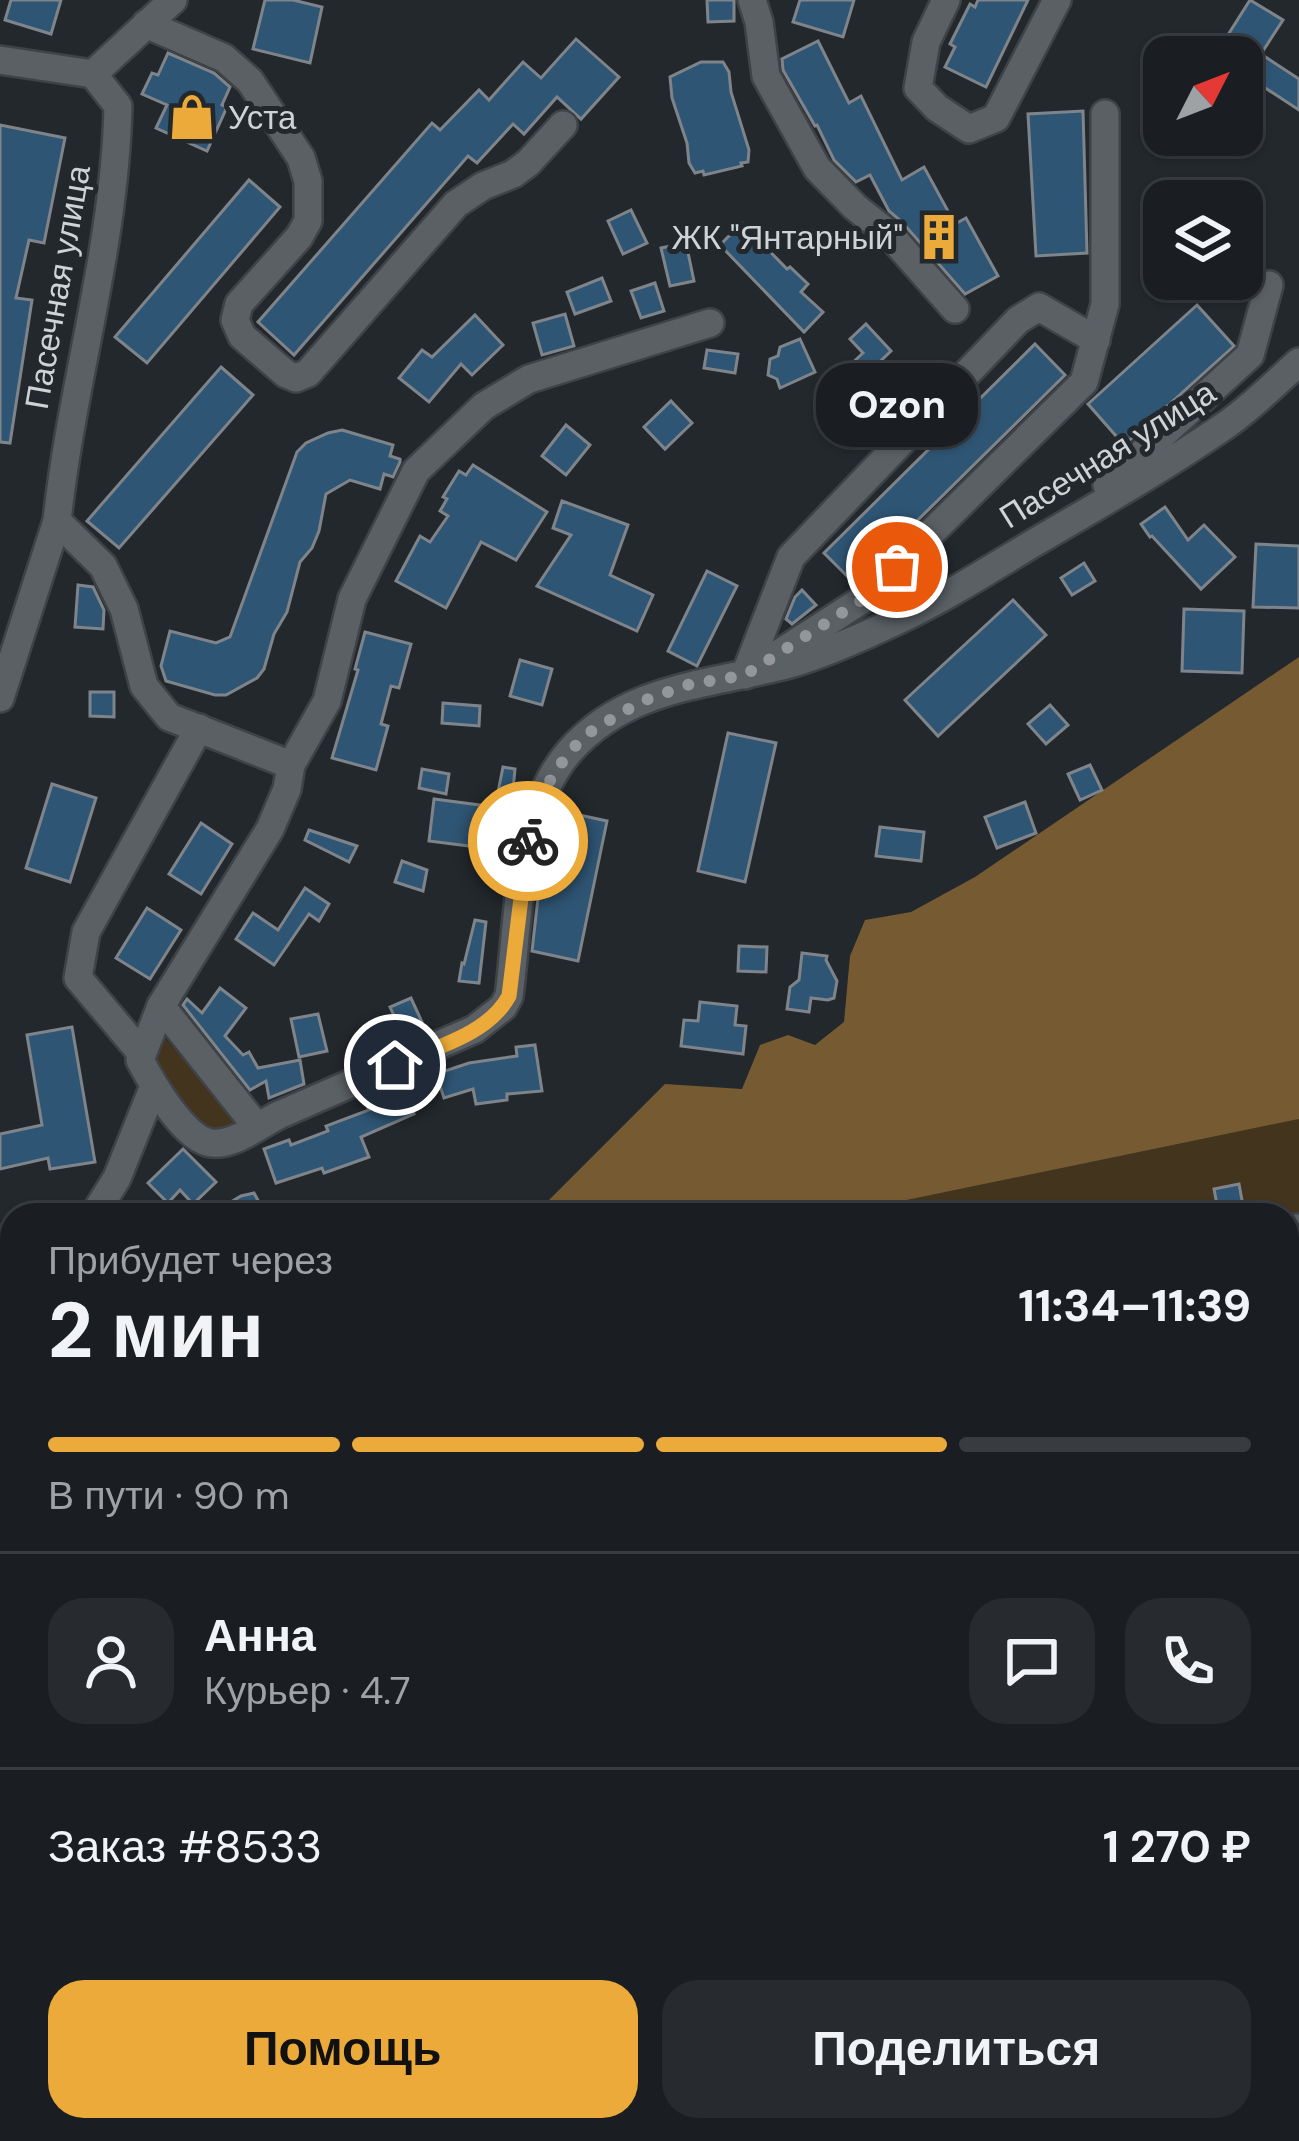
<!DOCTYPE html>
<html lang="ru">
<head>
<meta charset="utf-8">
<style>
	:root { --surface:#1a1e22; --page:#272b2f; --text:#f1f3f6; --muted:#9fa2a5; --line:#383c40; --accent:#ebaa39 }
	body { margin:0; font-family:"DM Sans",sans-serif; background:var(--page); color:var(--text); height:100vh; display:flex; flex-direction:column; font-size:45px; white-space:nowrap }
	* { box-sizing:border-box; margin:0 }
	p { font-size:39px; color:var(--muted) }
	.icon { flex:none; width:66px; height:66px; fill:none; stroke:currentColor; stroke-width:2; stroke-linecap:round; stroke-linejoin:round }
	.map { position:relative; flex:1; overflow:hidden }
	.side { position:absolute; left:0px; top:1203px; width:1299px; height:939px; display:flex; flex-direction:column; background:var(--surface); border-radius:36px 36px 0 0; box-shadow:0 3px 9px #0004,0 0 0 3px var(--line) }
	.side>* { flex:none }
	.needle { width:78px; rotate:48deg }
	.fabs { position:absolute; left:1143px; top:36px; display:grid; gap:24px }
	.fabs a { display:grid; place-items:center; width:120px; height:120px; border-radius:24px; background:var(--surface); box-shadow:0 3px 9px #0004,0 0 0 3px var(--line); font-size:60px }
	.pin { position:absolute; display:grid; place-items:center; width:102px; height:102px; color:#fff; margin:-51px; border:6px solid #fff; border-radius:50%; box-shadow:0 3px 12px #0007 }
	.courier { position:absolute; display:grid; place-items:center; width:120px; height:120px; margin:-60px; border:9px solid #ebaa39; border-radius:50%; background:#fff; color:#222; box-shadow:0 3px 15px #0007 }
	.bubble { position:absolute; height:84px; border-radius:36px; background:var(--surface); box-shadow:0 3px 9px #0004,0 0 0 3px var(--line); font-size:39px; font-weight:800; line-height:84px; text-align:center }
	.headline em { font-style:normal; font-weight:800 }
	.headline div { display:flex; flex-direction:column-reverse }
	.headline { display:flex; align-items:center; justify-content:space-between; height:204px; padding:0 48px }
	h1 { font-size:78px; font-weight:800; line-height:90px }
	.bar { display:grid; grid-template-columns:repeat(4,1fr); gap:18px 12px; align-content:center; height:144px; padding:0 48px }
	.bar i { height:15px; border-radius:9px; background:var(--line) }
	.bar .current { background:var(--accent) }
	.bar p { grid-column:span 4 }
	.line { display:flex; align-items:center; gap:30px; padding:0 48px; border-top:3px solid var(--line) }
	.line div { flex:1 }
	.round { display:grid; place-items:center; flex:none; width:126px; height:126px; border-radius:36px; background:var(--page) }
	.action { display:flex; gap:24px; margin-top:auto; padding:24px 48px }
	.action a { flex:1; height:138px; border-radius:36px; background:var(--accent); color:#111; font-size:48px; font-weight:800; line-height:138px; text-align:center }
	.action a+a { background:var(--page); color:var(--text) }
	.map>svg:first-child { display:block }
	.green { fill:#43341e }
	.forest { fill:#765b32 }
	.lines { fill:none; stroke-linecap:round; stroke-linejoin:round }
	.stream { stroke:#7f643b; stroke-width:6 }
	.building { fill:#2f5574; stroke:#7e8489; stroke-width:3 }
	.minor-casing { stroke:#3f4347; stroke-width:32 }
	.minor { stroke:#5b6065; stroke-width:27 }
	.done { stroke:#93979a; stroke-width:12; stroke-dasharray:0 21.6 }
	.route { stroke:#ebaa39; stroke-width:15 }
	.labels { text-anchor:middle; stroke-width:10; stroke-linejoin:round; paint-order:stroke }
	.poi-label { font-size:33px; fill:#cfd3d5; stroke:#23282d; text-anchor:start }
	.street-label { font-size:33px; fill:#cfd3d5; stroke:#23282d }
</style>
</head>
<body>
<div class="map">
<svg width="1299" height="2141" viewBox="0 0 1299 2141">
	<rect width="100%" height="100%" fill="#23282d"/>
	<g class="green">
		<path d="M161 1034 239 1120V1125L228 1133 200 1127 158 1074 153 1058Z"/>
		<path d="M1299 1119V1240L1287 1242V1215H834Z"/>
	</g>
	<path class="forest" d="M1299 657V1119L834 1215H534L665 1084 742 1089 760 1045 788 1035 815 1045 844 1022 850 956 865 920 911 912 975 877Z"/>
	<g class="lines">
		<path class="stream" d="M1287 1859 1299 1858"/>
	</g>
	<g class="building">
		<path d="M11 0H61L51 34 5 20Z"/>
		<path d="M265 0H293L322 7 310 63 253 49Z"/>
		<path d="M707 0H734V21L708 22Z"/>
		<path d="M800 0H854L843 37 793 22Z"/>
		<path d="M978 0H1028L986 87 945 67 955 47 950 44 970 4 975 7Z"/>
		<path d="M1250 0 1283 20 1261 54 1299 79V110L1247 76 1242 84V57H1214Z"/>
		<path d="M576 39 619 77 581 119 557 97 524 134 513 124 477 163 468 156 294 355 258 322 432 123 440 130 479 90 489 100 523 62 541 78Z"/>
		<path d="M818 41 849 103 861 96 902 180 924 167 955 224 966 218 998 276 965 294 902 222 889 211 870 175 856 182 834 160 817 125 815 126 783 70 782 59Z"/>
		<path d="M168 53 214 73 230 87 222 105 227 107 207 151 156 128 167 105 142 94 152 73 158 75Z"/>
		<path d="M701 62H723L729 72 731 92 749 150 748 162 741 163 742 166 704 175 703 171 695 173 689 163 687 143 672 98 670 77Z"/>
		<path d="M1083 111 1087 253 1036 256 1028 114Z"/>
		<path d="M0 125 65 138 44 243 29 240 16 298 32 300 10 443 0 442Z"/>
		<path d="M249 180 280 207 147 363 115 337Z"/>
		<path d="M631 210 647 243 623 254 608 221Z"/>
		<path d="M742 223 787 269 790 267 808 284 801 292 823 312 804 332 720 245Z"/>
		<path d="M686 243 694 281 670 286 661 248Z"/>
		<path d="M602 278 611 301 575 314 567 292Z"/>
		<path d="M655 283 664 311 641 318 631 291Z"/>
		<path d="M1197 305 1234 346 1124 445 1088 404Z"/>
		<path d="M565 314 574 346 542 355 533 323Z"/>
		<path d="M475 315 503 345 472 375 461 364 429 402 399 378 422 350 432 357Z"/>
		<path d="M866 324 891 351 864 377 877 391 861 407 835 379 863 353 850 339Z"/>
		<path d="M800 339 815 372 780 388 777 379 768 375 770 359 778 356 780 347Z"/>
		<path d="M1035 344 1065 375 854 583 824 553Z"/>
		<path d="M707 350 738 354 735 373 704 368Z"/>
		<path d="M221 367 253 395 119 548 87 521Z"/>
		<path d="M671 401 692 423 665 449 644 427Z"/>
		<path d="M566 425 590 445 566 475 542 456Z"/>
		<path d="M342 430 393 445 390 456 400 459V462L393 477 384 474 380 489 350 480 326 494 319 531 312 548 300 562 287 612 274 634 264 669 257 678 226 695H215L166 681 161 666 170 631 216 643 230 637 297 452 306 443 328 433Z"/>
		<path d="M473 465 547 512 516 560 481 542 446 608 396 581 420 536 430 542 448 516 440 511 447 499 443 497 459 471 466 475Z"/>
		<path d="M562 501 628 525 610 575 653 595 637 631 537 586 571 535 553 528Z"/>
		<path d="M1165 507 1188 540 1204 525 1235 557 1201 589 1152 536 1150 537 1141 524Z"/>
		<path d="M1256 544 1299 546V608L1253 607Z"/>
		<path d="M1084 563 1095 581 1072 595 1061 578Z"/>
		<path d="M707 571 737 586 697 666 668 651Z"/>
		<path d="M78 585 93 587 104 610 103 629 75 627Z"/>
		<path d="M802 590 816 605 792 624 786 619 795 597Z"/>
		<path d="M1013 600 1046 635 938 736 905 700Z"/>
		<path d="M1184 609 1244 611 1242 673 1182 671Z"/>
		<path d="M365 632 411 644 399 688 391 686 381 724 388 726 376 770 332 758 358 670 355 669Z"/>
		<path d="M520 660 552 669 542 705 510 696Z"/>
		<path d="M90 692H114V717L90 716Z"/>
		<path d="M443 703 480 706 479 726 442 723Z"/>
		<path d="M1050 705 1068 725 1046 744 1028 724Z"/>
		<path d="M728 733 776 743 745 882 698 871Z"/>
		<path d="M1090 765 1102 790 1080 800 1068 774Z"/>
		<path d="M503 767 515 769 509 832 471 828 469 846 429 841 434 799 495 807Z"/>
		<path d="M422 769 449 774 446 794 419 788Z"/>
		<path d="M52 784 96 798 70 882 26 868Z"/>
		<path d="M1025 802 1036 833 997 848 985 817Z"/>
		<path d="M556 810 607 821 578 961 532 951 541 871Z"/>
		<path d="M201 823 232 844 201 894 169 874Z"/>
		<path d="M880 827 924 832 921 861 876 856Z"/>
		<path d="M309 830 357 846 349 862 305 840Z"/>
		<path d="M402 861 427 870 423 891 395 882Z"/>
		<path d="M305 888 329 904 319 921 309 914 274 965 236 939 253 913 278 930Z"/>
		<path d="M147 908 181 930 150 979 116 958Z"/>
		<path d="M475 920 486 922 479 983 459 981 462 963 464 964Z"/>
		<path d="M739 946 767 947 766 972 738 971Z"/>
		<path d="M802 953 827 956 826 960 837 981 834 998 828 1000 811 998 809 1012 787 1009 790 987 799 980Z"/>
		<path d="M220 988 246 1008 225 1036 243 1055 249 1052 258 1068 300 1060 304 1084 269 1098 266 1081 250 1090 183 1005 187 999 202 1013Z"/>
		<path d="M411 998 422 1022 401 1031 390 1007Z"/>
		<path d="M700 1002 737 1006 735 1025 746 1026 743 1054 681 1046 684 1020 698 1021Z"/>
		<path d="M318 1014 327 1051 299 1057 291 1019Z"/>
		<path d="M72 1027 95 1162 50 1169 48 1158 0 1169V1134L42 1125 27 1035Z"/>
		<path d="M535 1045 542 1091 507 1094V1100L476 1104 473 1089 444 1098 436 1074 469 1063 517 1056 516 1047Z"/>
		<path d="M407 1089 414 1114 361 1137 369 1157 324 1173 322 1168 276 1183 264 1149 289 1140 291 1145 328 1131 326 1126 369 1110 367 1106Z"/>
		<path d="M183 1149 216 1182 193 1204 180 1190 168 1203 148 1183Z"/>
		<path d="M1239 1184 1244 1211 1219 1215 1214 1189Z"/>
		<path d="M254 1193 266 1215H209L241 1196Z"/>
	</g>
	<g class="lines">
		<defs>
			<g id="minor">
				<path d="M752 0 759 22 766 76 817 168 855 207 889 234 955 309"/>
				<path d="M946 0 926 42 918 88 937 108 969 129 996 118 1057 0"/>
				<path d="M146 24 224 58 250 81 301 158 308 181V221L299 237 239 304 235 320 242 336 286 374 296 378 308 373 456 204 483 186 513 174 528 163 563 125"/>
				<path d="M0 60 93 74"/>
				<path d="M93 74 118 106C115 247 72 381 57 521L103 566 124 609 144 686 169 717 291 765"/>
				<path d="M93 74 173 0"/>
				<path d="M710 323 529 379 484 406 416 471 352 599 327 701 291 765 287 789 270 829 161 1006 140 1060C152 1083 184 1139 211 1143 234 1146 260 1124 279 1115 344 1086 410 1058 475 1029L503 1007 509 996C519 920 517 812 569 752 628 684 714 685 793 663 827 653 862 637 894 622 944 599 990 569 1037 541 1099 505 1163 468 1223 427 1250 409 1274 384 1299 362"/>
				<path d="M1107 485 1250 355 1269 285"/>
				<path d="M769 660 865 598 1084 382 1105 304V114"/>
				<path d="M745 675 791 557 1018 320 1039 307 1096 340"/>
				<path d="M0 698 57 521"/>
				<path d="M161 1006 257 1127"/>
				<path d="M142 1054 78 978 86 932 199 728"/>
				<path d="M94 1215 117 1178 154 1086"/>
				<path d="M1287 1229 1299 1228"/>
				<path d="M0 1247 12 1252"/>
				<path d="M0 1585 12 1584"/>
			</g>
		</defs>
		<use href="#minor" class="minor-casing"/>
		<use href="#minor" class="minor"/>
	</g>
	<g class="lines">
		<path class="done" d="M528 841 538 804 553 775 570 751 590 732 640 702 687 685 745 675 865 598 897 567"/>
		<path class="route" d="M395 1065C433 1048 488 1035 509 996L528 841"/>
	</g>
	<defs>
		<symbol id="shop-bare" viewBox="-9 -9 18 18"><path d="M-5-2.5h2.3a2.7 3.5 0 0 1 5.4 0H5L5.5 6h-11ZM-1.5-2.5h3a1.5 2.3 0 0 0-3 0Z" fill="#ebaa39" stroke="#23282d" stroke-width="2.5" paint-order="stroke"/></symbol>
		<symbol id="building-bare" viewBox="-9 -9 18 18"><path d="M-4-6H4V6H1V3H-1V6H-4ZM-2.5-4.3h1.7v1.8h-1.7ZM.8-4.3h1.7v1.8H.8ZM-2.5-1h1.7V.8h-1.7ZM.8-1h1.7V.8H.8Z" fill="#ebaa39" stroke="#23282d" stroke-width="2.5" paint-order="stroke"/></symbol>
	</defs>
	<g fill-rule="evenodd">
		<use href="#shop-bare" x="159" y="84" width="66" height="66"/>
		<use href="#building-bare" x="906" y="204" width="66" height="66"/>
	</g>
	<g class="labels">
		<g class="poi-label">
			<text x="228" y="129">Уста</text>
			<text x="903" y="249" text-anchor="end">ЖК "Янтарный"</text>
		</g>
		<g class="street-label">
			<text transform="translate(57 287) rotate(-80)" y="12">Пасечная улица</text>
			<text transform="translate(1107 454) rotate(-32)" y="12">Пасечная улица</text>
		</g>
	</g>
</svg>
<div class="fabs">
<a><svg class="needle" viewBox="-14 -14 28 28"><path d="M0-13l5 13h-10z" fill="#e53935"/><path d="M0 13l5-13h-10z" fill="#9fa2a5"/></svg></a>
<a><svg class="icon" aria-label="layers" viewBox="0 0 24 24"><path d="M12 4l9 5-9 5-9-5zM3 14l9 5 9-5"/></svg></a>
</div>
<div class="pin" style="left:897px;top:567px;background:#ea580c"><svg class="icon" aria-label="bag" viewBox="0 0 24 24"><path d="M5 8h14l-1 12H6zM9 8a3 3 0 0 1 6 0"/></svg></div>
<div class="pin" style="left:395px;top:1065px;background:#1f2937"><svg class="icon" aria-label="home" viewBox="0 0 24 24"><path d="M3 11l9-7 9 7M6 9v11h12V9"/></svg></div>
<div class="courier" style="left:528px;top:841px"><svg class="icon" aria-label="bike" viewBox="0 0 24 24"><circle cx="6" cy="16" r="4"/><circle cx="18" cy="16" r="4"/><path d="M6 16l4-8h5l3 8M10 8l3 8H6M13 5h3"/></svg></div>
<div class="bubble" style="left:816px;top:363px;width:162px">Ozon</div>
<section class="side">
<div class="headline"><div><h1>2 мин</h1><p>Прибудет через</p></div><em>11:34–11:39</em></div>
<div class="bar"><i class="current"></i><i class="current"></i><i class="current"></i><i></i><p>В пути · 90 m</p></div>
<div class="line" style="height:216px"><a class="round"><svg class="icon" aria-label="person" viewBox="0 0 24 24"><circle cx="12" cy="8" r="4"/><path d="M4 21q1-7 8-7t8 7"/></svg></a><div><b>Анна</b><p>Курьер · 4.7</p></div><a class="round"><svg class="icon" aria-label="chat" viewBox="0 0 24 24"><path d="M4 5h16v11H9l-5 4z"/></svg></a><a class="round"><svg class="icon" aria-label="phone" viewBox="0 0 24 24"><path d="M5 4h4l2 5-3 2q2 4 5 5l2-3 5 2v4C11 20 4 13 5 4z"/></svg></a></div>
<div class="line" style="height:156px"><div>Заказ #8533</div><b>1 270 ₽</b></div>
<div class="action"><a>Помощь</a><a>Поделиться</a></div>
</section>
</div>
</body>
</html>
